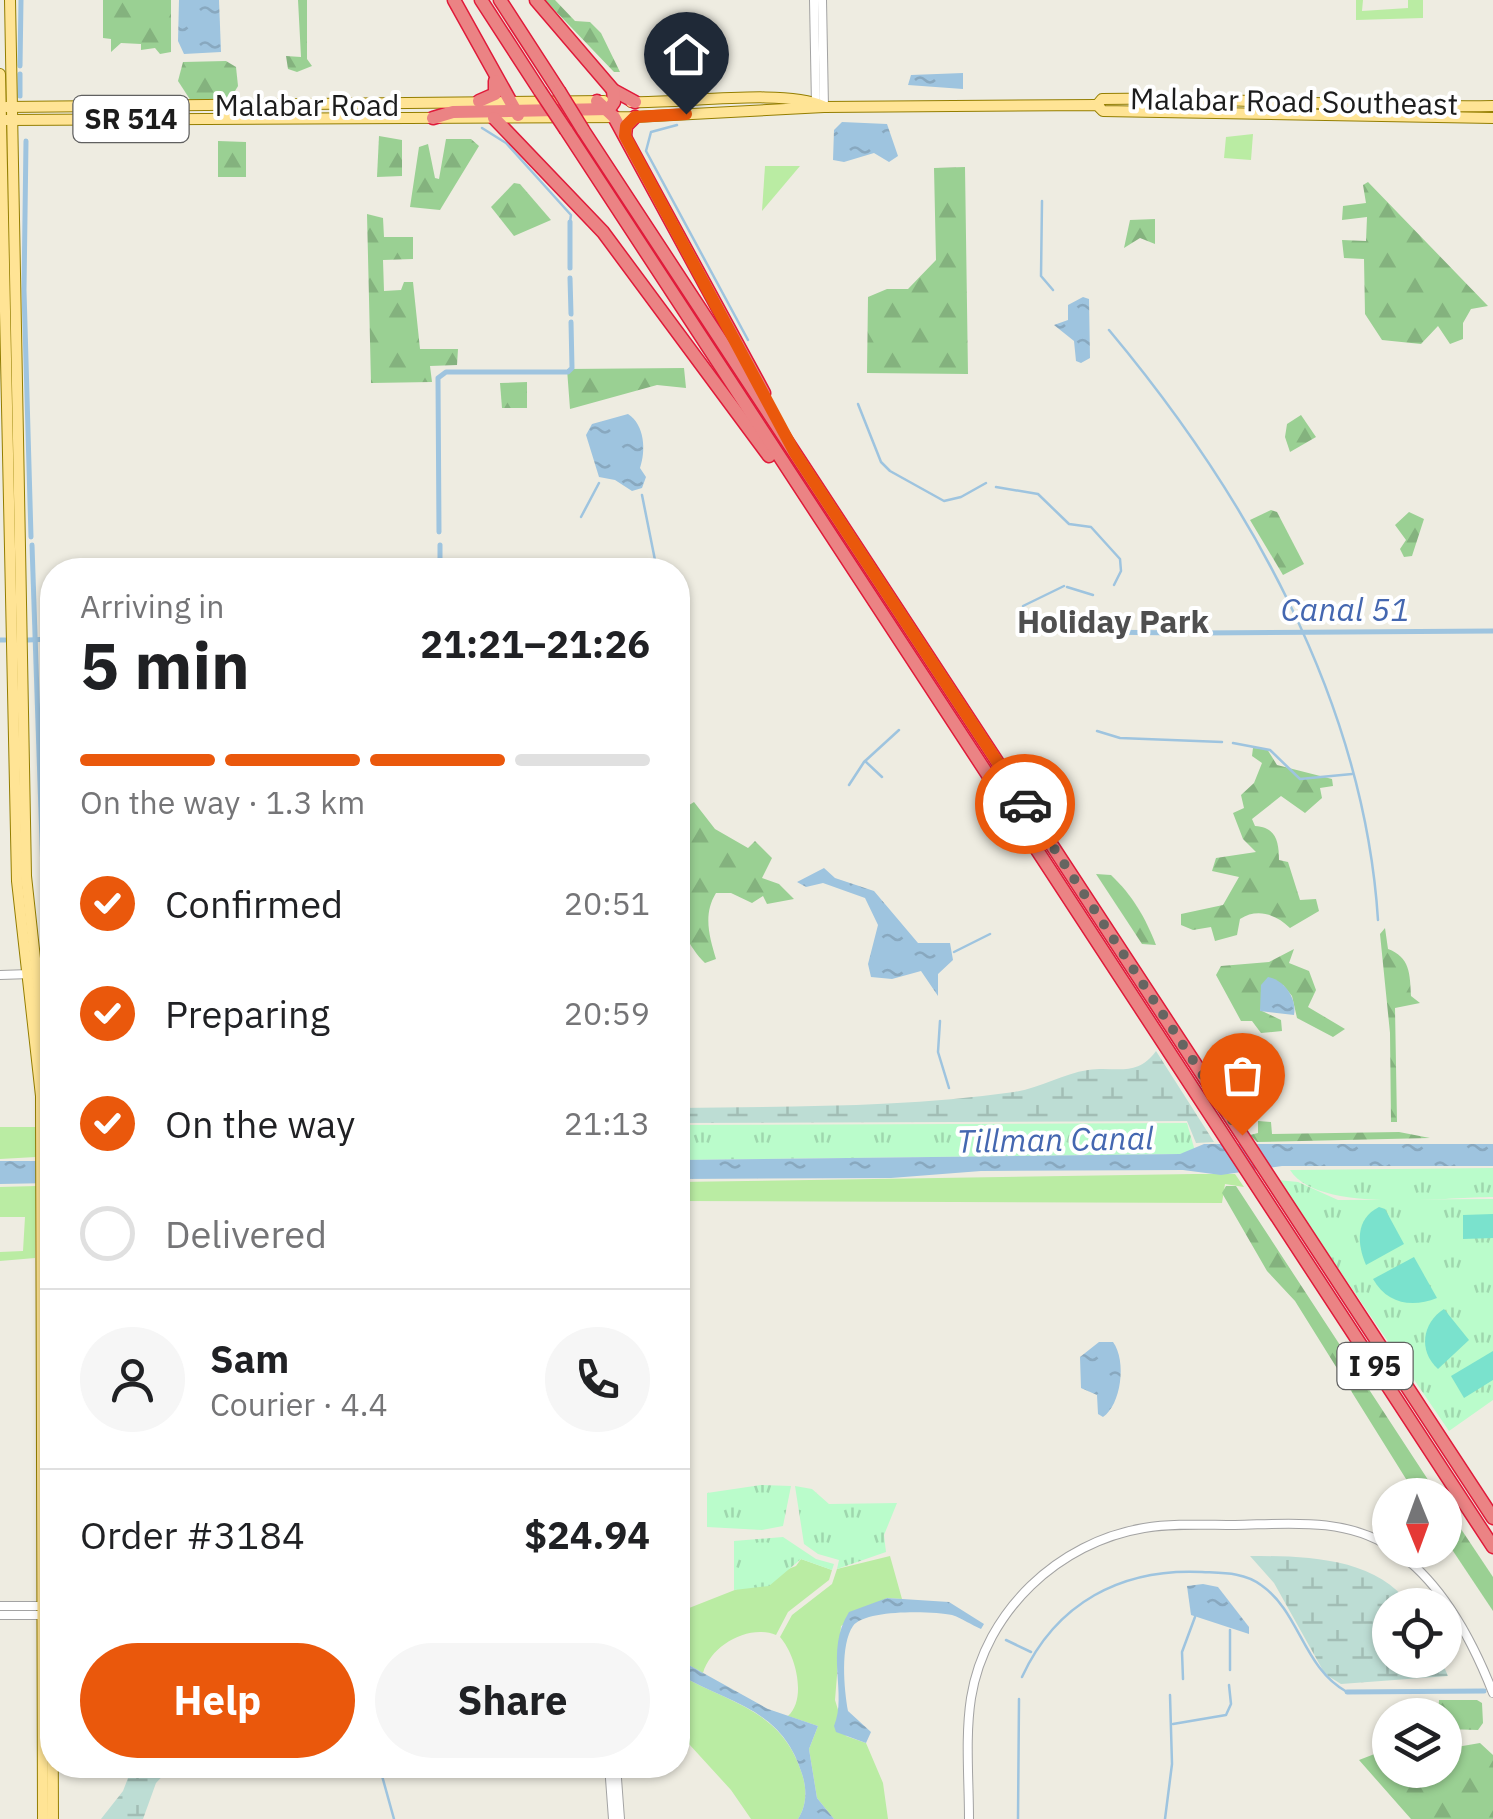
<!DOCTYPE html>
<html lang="en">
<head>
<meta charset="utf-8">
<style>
	:root { --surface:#fff; --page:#f6f6f6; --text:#202124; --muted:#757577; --line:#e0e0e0; --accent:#ea580c }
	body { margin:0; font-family:"IBM Plex Sans",sans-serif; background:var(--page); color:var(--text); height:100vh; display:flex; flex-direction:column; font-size:38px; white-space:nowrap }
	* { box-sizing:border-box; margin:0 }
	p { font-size:32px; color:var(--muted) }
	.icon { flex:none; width:55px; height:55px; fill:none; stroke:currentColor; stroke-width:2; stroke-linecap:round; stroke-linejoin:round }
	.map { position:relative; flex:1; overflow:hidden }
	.side { position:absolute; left:40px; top:558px; width:650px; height:1220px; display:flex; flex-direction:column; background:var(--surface); border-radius:40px; box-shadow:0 2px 8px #0004 }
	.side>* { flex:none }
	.needle { width:65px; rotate:179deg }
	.fabs { position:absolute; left:1372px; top:1478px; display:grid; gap:20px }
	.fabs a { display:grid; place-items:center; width:90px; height:90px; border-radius:50%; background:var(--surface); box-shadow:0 2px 8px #0004; font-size:50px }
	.pin { position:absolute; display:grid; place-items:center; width:85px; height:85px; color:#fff; margin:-102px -42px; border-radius:50% 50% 50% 0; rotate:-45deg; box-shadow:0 0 10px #0007 }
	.pin .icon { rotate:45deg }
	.courier { position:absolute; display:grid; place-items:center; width:100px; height:100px; margin:-50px; border:8px solid #ea580c; border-radius:50%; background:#fff; color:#222; box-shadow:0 2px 12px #0007 }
	.head em { font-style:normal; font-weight:700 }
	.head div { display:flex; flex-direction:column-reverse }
	.head { display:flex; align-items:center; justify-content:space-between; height:170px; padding:0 40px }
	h1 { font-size:65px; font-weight:700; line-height:75px }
	.bar { display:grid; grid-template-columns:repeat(4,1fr); gap:15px 10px; align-content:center; height:120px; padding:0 40px }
	.bar i { height:12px; border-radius:8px; background:var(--line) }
	.bar .on { background:var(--accent) }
	.bar p { grid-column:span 4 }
	.line { display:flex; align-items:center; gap:25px; padding:0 40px; border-top:2px solid var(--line) }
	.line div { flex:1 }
	.round { display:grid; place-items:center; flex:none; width:105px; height:105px; border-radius:52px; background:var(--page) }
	ol { padding:0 40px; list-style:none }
	li { display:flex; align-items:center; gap:30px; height:110px }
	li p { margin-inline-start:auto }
	li .icon { padding:10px; border-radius:50%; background:var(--accent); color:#fff; stroke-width:4 }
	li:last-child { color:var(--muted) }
	li i { width:55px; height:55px; border:5px solid var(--line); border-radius:50% }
	.primary-button { display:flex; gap:20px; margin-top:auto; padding:20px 40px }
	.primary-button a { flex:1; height:115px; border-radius:60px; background:var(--accent); color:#fff; font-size:40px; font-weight:700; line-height:115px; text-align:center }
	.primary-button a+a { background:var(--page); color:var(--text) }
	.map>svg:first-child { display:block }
	.grass { fill:#baeca3 }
	.forest { fill:url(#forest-firs) }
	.wetland { fill:url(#wetland-marsh) }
	.park { fill:url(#park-tufts) }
	.pitch { fill:#7ae2cd }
	.water { fill:url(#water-ripples) }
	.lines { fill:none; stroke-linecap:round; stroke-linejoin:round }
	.stream { stroke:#9ec4df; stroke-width:2.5 }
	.canal { stroke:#9ec4df; stroke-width:5 }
	.minor-casing { stroke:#a3a3a3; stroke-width:10 }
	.major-casing { stroke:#947e00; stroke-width:12 }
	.highway-casing { stroke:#e01a3a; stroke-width:15 }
	.minor { stroke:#fff; stroke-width:8 }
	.major { stroke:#ffe495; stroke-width:10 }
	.highway { stroke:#eb8384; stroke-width:12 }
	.highway-bridge-casing { stroke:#e01a3a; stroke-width:15; stroke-linecap:butt }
	.highway-bridge { stroke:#eb8384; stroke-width:12 }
	.done { stroke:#666561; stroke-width:10; stroke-dasharray:0 18 }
	.route { stroke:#ea580c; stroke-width:12 }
	.labels { text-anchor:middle; stroke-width:8; stroke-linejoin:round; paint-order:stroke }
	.shield { fill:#fff; stroke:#606060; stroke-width:2.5 }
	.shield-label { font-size:28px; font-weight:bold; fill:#1c1c1c }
	.street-label { font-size:30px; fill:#1c1c1c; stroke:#fff }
	.water-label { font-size:32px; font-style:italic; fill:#4467b0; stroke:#fff }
	.neighbourhood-label { font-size:32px; font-weight:bold; fill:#4f4f4f; stroke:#fff }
</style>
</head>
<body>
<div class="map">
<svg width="1493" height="1819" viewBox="0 0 1493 1819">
	<defs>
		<pattern id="forest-firs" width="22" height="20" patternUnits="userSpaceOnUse" patternTransform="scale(2.5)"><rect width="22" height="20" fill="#9ad093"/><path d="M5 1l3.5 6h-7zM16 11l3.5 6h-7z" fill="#84b27e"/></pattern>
		<pattern id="wetland-marsh" width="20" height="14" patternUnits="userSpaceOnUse" patternTransform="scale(2.5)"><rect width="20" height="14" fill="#bdddd4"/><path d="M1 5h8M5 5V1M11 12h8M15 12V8" fill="none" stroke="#a2bdb5"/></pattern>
		<pattern id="park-tufts" width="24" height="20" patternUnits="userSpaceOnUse" patternTransform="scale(2.5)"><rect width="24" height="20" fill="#bafccb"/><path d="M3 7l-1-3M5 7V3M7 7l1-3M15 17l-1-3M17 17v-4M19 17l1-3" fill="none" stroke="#9fd7ae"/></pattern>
		<pattern id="water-ripples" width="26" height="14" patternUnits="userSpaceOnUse" patternTransform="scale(2.5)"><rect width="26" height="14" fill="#9ec4df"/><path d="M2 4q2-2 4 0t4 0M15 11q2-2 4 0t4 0" fill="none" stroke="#88a8bf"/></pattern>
	</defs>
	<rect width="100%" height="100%" fill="#eeece1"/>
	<g class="grass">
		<path d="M1356 0H1363L1362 11 1408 8V0H1423V18L1356 20Z"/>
		<path d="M1253 134 1251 160 1224 158 1226 137Z"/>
		<path d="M765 166H800L762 211Z"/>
		<path d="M0 1127H37L36 1157 0 1159Z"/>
		<path d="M1194 1174H1235L1244 1187 1225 1184 1222 1203 678 1201V1182Z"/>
		<path d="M36 1186 35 1258 0 1261V1252L23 1251 25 1217H0V1187Z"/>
		<path d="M890 1556 902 1599 887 1598 841 1626 835 1700 846 1736 866 1743 883 1783 888 1819H834L817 1798 809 1749 818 1726 788 1716C807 1699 796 1655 780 1637L792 1615 832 1584 837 1569Z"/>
		<path d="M801 1559 832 1570 829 1580 788 1612 776 1635C749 1624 711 1645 703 1673L678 1659V1626L686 1617 684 1610 796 1566Z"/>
		<path d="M678 1674C730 1704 782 1709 802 1774 807 1789 807 1805 798 1819H751L731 1790 678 1732Z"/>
	</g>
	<g class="forest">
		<path d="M103 0H171V52L160 54 155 48 141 50V44L121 43 111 52V39L103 38Z"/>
		<path d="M298 0H307V59L312 66 297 72 288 69 286 56 301 57Z"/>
		<path d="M545 0H555L575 21 590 22 601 33 620 72H614Z"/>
		<path d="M226 61 236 67 238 86 228 103 191 101 178 81 183 62Z"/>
		<path d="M379 136 402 140V176L377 177Z"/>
		<path d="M446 139H471L479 146 440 210 410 207 419 147 428 144 435 178 439 179Z"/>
		<path d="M218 141 246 142V177H218Z"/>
		<path d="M965 167 968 374 867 373 868 297 887 289H908L936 260 934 168Z"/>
		<path d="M1368 182 1488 306 1471 309 1463 323V339L1450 344 1438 326 1421 344 1382 340 1365 314 1364 259 1344 258 1342 240 1366 241 1367 217 1342 220 1343 206 1366 203 1363 185Z"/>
		<path d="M514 183 520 184 551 220 514 236 491 207Z"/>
		<path d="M367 214 383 218 384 237H413V259L383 260 384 291 401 290 404 282H413L420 349H458L457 365 430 366 432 382 371 383Z"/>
		<path d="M1155 219V244L1140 238 1124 248 1130 220Z"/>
		<path d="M684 368 686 388 657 385 570 409 567 369Z"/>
		<path d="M527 382V408H502L500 383Z"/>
		<path d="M1301 415 1316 437 1290 452 1285 437 1287 424Z"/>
		<path d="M1271 510 1277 512 1304 564 1283 575 1250 520Z"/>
		<path d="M1409 512 1424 519 1412 556 1404 557 1400 549 1406 540 1395 525Z"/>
		<path d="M1253 748 1267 749 1277 765 1332 779 1333 786 1320 788 1322 798 1305 813 1281 796 1252 819 1255 826C1276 827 1279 842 1279 860L1288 862 1300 900 1316 899 1319 911 1290 928C1276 914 1257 908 1240 919L1237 935 1215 941 1211 927 1193 930 1181 925V914L1223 905 1239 877 1212 871 1216 858 1256 852 1243 839 1233 813 1244 808 1241 795 1254 783 1262 763 1252 756Z"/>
		<path d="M694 802 715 829 748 848 755 841 772 858 762 878 779 884 794 899 767 904 763 896 752 903 731 893H716C703 914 709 936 716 959L705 963C688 946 678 924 678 900L686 899 688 885 678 884V812Z"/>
		<path d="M1096 874 1111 875C1133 896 1145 917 1156 945L1142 944Z"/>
		<path d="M1385 928 1388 949C1410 957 1410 974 1411 996L1420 1003 1395 1008 1397 1122H1391L1390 1033 1380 934Z"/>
		<path d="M1294 949 1289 963 1309 971 1316 990 1308 1007 1345 1029 1333 1037 1297 1018 1292 996 1283 985 1260 1010 1281 1020 1282 1031 1261 1033 1252 1021H1241L1216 975 1221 966 1269 962Z"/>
		<path d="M1258 1121 1271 1122 1272 1134 1399 1132 1430 1138 1257 1142 1250 1135 1258 1133Z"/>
		<path d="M1226 1186H1236L1438 1495H1416L1295 1301 1267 1271 1222 1193Z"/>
		<path d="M1445 1505 1493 1577V1611L1445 1539Z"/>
		<path d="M1439 1700H1477L1482 1703 1483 1723 1478 1730 1445 1729V1715H1419L1421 1701H1433L1438 1713Z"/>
		<path d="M1480 1743 1493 1755V1819H1411L1359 1760 1390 1748V1770H1445V1749Z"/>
	</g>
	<g class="wetland">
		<path d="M1156 1051 1214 1142 1196 1143 1187 1121 678 1123V1108C790 1106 902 1108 1014 1092 1040 1088 1062 1074 1088 1070 1117 1066 1136 1078 1156 1051Z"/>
		<path d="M1250 1556C1305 1556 1375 1557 1410 1605H1390V1660H1441L1448 1676 1341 1684 1325 1674 1274 1583Z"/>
		<path d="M133 1765H173L156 1783 143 1819H101L123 1791Z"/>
	</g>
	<g class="park">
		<path d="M1187 1123 1195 1151 1180 1154 678 1160V1125Z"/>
		<path d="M1493 1168V1197C1443 1197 1318 1214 1290 1170Z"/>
		<path d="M1278 1180 1298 1182 1338 1200 1493 1199V1400L1449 1431Z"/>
		<path d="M761 1485 791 1486 783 1526 762 1530 707 1527V1493Z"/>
		<path d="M795 1486 812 1489 829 1504 897 1503 884 1535 886 1552 837 1569 839 1560 818 1554 804 1544Z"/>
		<path d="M783 1537 816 1559 834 1564 832 1570 801 1559 769 1586 734 1590V1541Z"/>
	</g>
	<g class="pitch">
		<path d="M1379 1207 1385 1209 1404 1244 1366 1265C1357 1244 1355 1219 1379 1207Z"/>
		<path d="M1493 1214V1238L1463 1239V1215Z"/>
		<path d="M1414 1257 1437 1298C1412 1308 1387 1304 1373 1279Z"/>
		<path d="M1444 1309 1469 1340 1438 1369C1418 1351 1422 1323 1444 1309Z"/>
		<path d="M1493 1351V1380L1464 1398 1451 1376Z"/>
	</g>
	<g class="water">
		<path d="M219 0 221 52 184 54 178 41 179 0Z"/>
		<path d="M963 73V89L908 85 911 75Z"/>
		<path d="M842 122 887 124 898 156 889 162 874 153 844 162 833 160 834 130Z"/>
		<path d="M1083 297 1089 299 1090 358 1081 363 1076 361 1074 341 1054 325 1068 320V305Z"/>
		<path d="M628 414C645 425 646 451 640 468L646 477 642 488 632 491 615 480 599 477 586 435 592 424Z"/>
		<path d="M824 868 835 878 874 891 918 943H950L953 960 938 974V996L921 971 892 979 871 977 868 964 878 925 865 898 823 883 806 887 797 882Z"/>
		<path d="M1268 977C1285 980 1297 999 1294 1015L1260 1011 1261 985Z"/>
		<path d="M1204 1144H1493V1166H1282L1221 1175 1183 1170 981 1171 891 1178 678 1179V1160L1180 1154Z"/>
		<path d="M0 1161H52V1183L0 1184Z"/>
		<path d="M1099 1342H1113C1127 1361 1121 1405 1103 1417L1098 1414 1097 1395 1081 1388 1080 1357Z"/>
		<path d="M1203 1584 1218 1587 1249 1627V1634L1191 1615 1187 1586Z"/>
		<path d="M887 1598 949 1602 984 1624 981 1629C971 1625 962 1618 952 1615 933 1611 865 1609 853 1626 840 1645 844 1689 848 1711L871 1732 866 1743 836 1732 834 1726C848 1693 824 1652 849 1612Z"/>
		<path d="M678 1659 768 1709 818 1726 809 1749 817 1798 834 1819H798C807 1805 807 1789 802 1774 782 1708 730 1704 678 1674Z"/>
	</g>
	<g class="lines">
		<g class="stream">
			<path d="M677 125 651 132 646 151 748 340"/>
			<path d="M482 128 506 143 571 215 570 222"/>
			<path d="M1042 201 1041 276 1053 290"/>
			<path d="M1109 330C1247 495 1364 701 1378 920"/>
			<path d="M858 404 881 462 890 471 944 501 961 497 986 483"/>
			<path d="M996 487 1038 494 1069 524 1091 527 1120 559 1121 571 1114 585"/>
			<path d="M642 495 657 570"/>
			<path d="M581 517 599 483"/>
			<path d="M1067 587 1093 595"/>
			<path d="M1023 606 1064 586"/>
			<path d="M1097 731 1120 738 1222 742"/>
			<path d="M1233 743 1270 750 1300 779 1352 774"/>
			<path d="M865 761 882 777"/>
			<path d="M41 781H45"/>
			<path d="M849 785 864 762 899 730"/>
			<path d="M954 952 990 934"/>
			<path d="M940 1021 938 1052 949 1088"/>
			<path d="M1006 1640 1031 1652"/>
			<path d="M1230 1670V1630"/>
			<path d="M1022 1677C1056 1603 1121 1568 1202 1572 1222 1573 1244 1572 1261 1585 1300 1612 1303 1668 1347 1692"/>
			<path d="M1183 1679 1182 1652 1195 1617"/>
			<path d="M1173 1724 1226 1715 1231 1704 1229 1685"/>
			<path d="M379 1765 394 1819"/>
			<path d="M1018 1819 1019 1699"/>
			<path d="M1165 1819 1172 1764 1170 1695"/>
		</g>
		<g class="canal">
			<path d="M20 66 21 0"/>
			<path d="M20 96V74"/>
			<path d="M26 141 24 290 31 537"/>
			<path d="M570 222V268"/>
			<path d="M570 278 571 314"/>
			<path d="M439 532 438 378 446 372H568L572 368 571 322"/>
			<path d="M32 545 46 961"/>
			<path d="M440 570V545"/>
			<path d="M1093 632 1186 633"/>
			<path d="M1197 633 1493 631"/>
			<path d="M0 640H5"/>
			<path d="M28 640 52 639"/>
			<path d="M1347 1692 1484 1691"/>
		</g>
		<defs>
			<g id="minor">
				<path d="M814 0 816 105"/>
				<path d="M822 0 824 107"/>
				<path d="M0 975 30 974"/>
				<path d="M1394 1550C1441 1581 1473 1642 1493 1693"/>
				<path d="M0 1606H45"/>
				<path d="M0 1615H43"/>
				<path d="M609 1765 613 1819"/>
				<path d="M616 1765 620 1819"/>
				<path d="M969 1819C969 1779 965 1737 971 1698 985 1611 1059 1542 1144 1528 1174 1523 1205 1525 1235 1525 1288 1524 1344 1517 1390 1547"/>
			</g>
			<g id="major">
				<path d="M10 0 26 876 50 1096 53 1819"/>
				<path d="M0 74 17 881 41 1096 43 1819"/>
				<path d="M631 102C679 104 783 88 823 106"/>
				<path d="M1097 105 1102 99C1233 97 1362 108 1493 106"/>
				<path d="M6 107 604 101"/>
				<path d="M6 120 635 117 824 107 1097 105 1103 111 1493 118"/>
			</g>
			<g id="highway">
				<path d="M454 0 518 115"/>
				<path d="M481 0 540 91"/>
				<path d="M500 0 559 91"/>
				<path d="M536 0 613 90 635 102"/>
				<path d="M479 101 495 94V81"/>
				<path d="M597 101 614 117 764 393"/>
				<path d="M433 118 453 112 609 109 614 102 613 90"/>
				<path d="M494 118 603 232 769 456"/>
				<path d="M566 130 1493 1547"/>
				<path d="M583 130 1493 1518"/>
				<path d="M625 136 626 126 635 117"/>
			</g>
		</defs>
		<use href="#minor" class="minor-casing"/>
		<use href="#major" class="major-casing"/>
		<use href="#highway" class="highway-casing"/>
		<use href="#minor" class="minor"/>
		<use href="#major" class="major"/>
		<use href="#highway" class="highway"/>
		<defs>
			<g id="highway-bridge">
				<path d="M540 91 566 130"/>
				<path d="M559 91 583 130"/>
			</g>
		</defs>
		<use href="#highway-bridge" class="highway-bridge-casing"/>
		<use href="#highway-bridge" class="highway-bridge"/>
	</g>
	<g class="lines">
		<path class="done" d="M1025 804 1242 1135"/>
		<path class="route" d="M686 114 635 117 626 126 625 136 795 453 1025 804"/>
	</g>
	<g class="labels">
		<g class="shield">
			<rect x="73.5" y="96" width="115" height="46" rx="8"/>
			<rect x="1337.5" y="1343" width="75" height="46" rx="8"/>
		</g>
		<g class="shield-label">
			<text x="131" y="129">SR 514</text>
			<text x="1375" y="1376">I 95</text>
		</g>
		<g class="street-label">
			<text transform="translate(1294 102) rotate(1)" y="10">Malabar Road Southeast</text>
			<text x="307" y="116">Malabar Road</text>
		</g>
		<g class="water-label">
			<text x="1345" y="621">Canal 51</text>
			<text transform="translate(1055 1140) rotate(-1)" y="11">Tillman Canal</text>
		</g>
		<g class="neighbourhood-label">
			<text x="1113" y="633">Holiday Park</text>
		</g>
	</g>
</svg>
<div class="fabs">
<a><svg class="needle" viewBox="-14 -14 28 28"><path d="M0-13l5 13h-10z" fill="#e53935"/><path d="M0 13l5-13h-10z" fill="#757577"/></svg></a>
<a><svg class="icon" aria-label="locate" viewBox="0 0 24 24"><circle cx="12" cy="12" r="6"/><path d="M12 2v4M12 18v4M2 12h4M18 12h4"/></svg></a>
<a><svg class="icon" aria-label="layers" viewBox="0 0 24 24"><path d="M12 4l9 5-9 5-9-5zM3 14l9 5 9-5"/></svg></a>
</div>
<div class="pin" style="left:1242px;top:1135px;background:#ea580c"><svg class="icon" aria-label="bag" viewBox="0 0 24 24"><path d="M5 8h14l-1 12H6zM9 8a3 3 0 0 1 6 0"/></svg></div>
<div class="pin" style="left:686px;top:114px;background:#1f2937"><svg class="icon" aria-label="home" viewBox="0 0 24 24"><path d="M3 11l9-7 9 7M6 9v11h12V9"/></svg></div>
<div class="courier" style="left:1025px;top:804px"><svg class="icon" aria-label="car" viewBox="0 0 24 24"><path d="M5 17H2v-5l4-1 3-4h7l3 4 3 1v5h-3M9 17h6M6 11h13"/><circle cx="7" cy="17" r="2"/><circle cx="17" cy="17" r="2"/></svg></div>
<section class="side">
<div class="head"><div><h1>5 min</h1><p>Arriving in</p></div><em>21:21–21:26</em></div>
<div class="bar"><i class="on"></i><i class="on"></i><i class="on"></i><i></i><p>On the way · 1.3 km</p></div>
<ol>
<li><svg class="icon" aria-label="check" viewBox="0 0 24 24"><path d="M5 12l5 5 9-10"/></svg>Confirmed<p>20:51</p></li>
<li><svg class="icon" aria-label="check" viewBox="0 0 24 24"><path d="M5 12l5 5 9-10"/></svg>Preparing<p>20:59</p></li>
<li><svg class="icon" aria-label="check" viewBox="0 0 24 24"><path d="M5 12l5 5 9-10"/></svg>On the way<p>21:13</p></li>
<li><i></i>Delivered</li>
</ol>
<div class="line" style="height:180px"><a class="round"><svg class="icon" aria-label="person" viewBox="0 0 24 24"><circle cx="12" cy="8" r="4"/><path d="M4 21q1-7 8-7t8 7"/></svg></a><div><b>Sam</b><p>Courier · 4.4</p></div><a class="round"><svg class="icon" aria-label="phone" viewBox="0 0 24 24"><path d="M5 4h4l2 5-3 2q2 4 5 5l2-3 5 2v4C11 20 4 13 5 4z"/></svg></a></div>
<div class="line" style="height:130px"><div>Order #3184</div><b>$24.94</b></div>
<div class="primary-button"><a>Help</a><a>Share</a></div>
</section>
</div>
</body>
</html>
